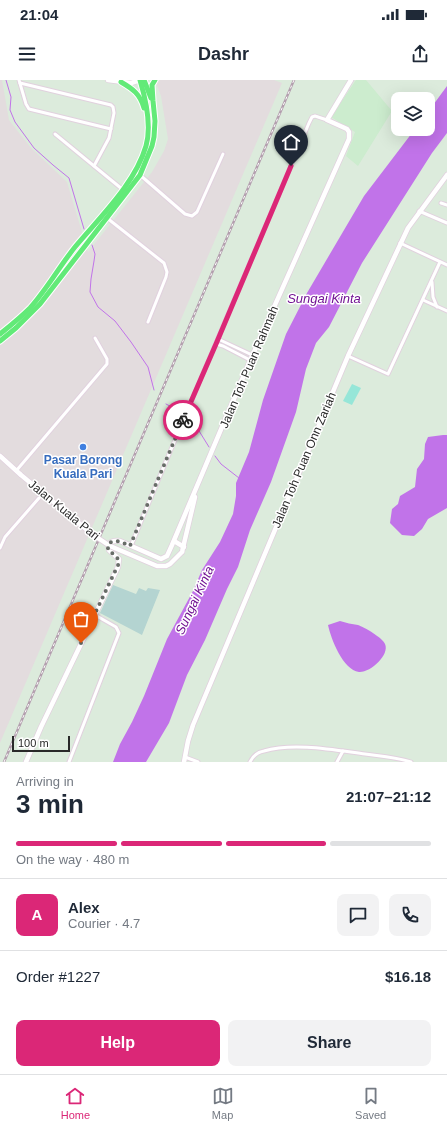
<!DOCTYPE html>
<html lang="en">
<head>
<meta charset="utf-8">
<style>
	:root { --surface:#fff; --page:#f2f2f3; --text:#1f2937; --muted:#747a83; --line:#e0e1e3; --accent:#db2777 }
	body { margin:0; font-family:Helvetica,sans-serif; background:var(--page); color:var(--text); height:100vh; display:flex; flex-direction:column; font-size:15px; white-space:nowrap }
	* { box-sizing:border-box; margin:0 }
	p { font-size:13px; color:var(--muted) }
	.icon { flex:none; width:22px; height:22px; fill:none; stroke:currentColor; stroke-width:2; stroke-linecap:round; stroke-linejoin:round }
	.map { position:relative; height:682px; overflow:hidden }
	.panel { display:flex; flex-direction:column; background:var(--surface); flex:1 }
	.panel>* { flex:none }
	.controls { position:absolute; left:391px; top:12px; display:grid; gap:8px }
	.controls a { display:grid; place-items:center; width:44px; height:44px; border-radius:8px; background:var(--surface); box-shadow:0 4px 16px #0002; font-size:20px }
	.scale { position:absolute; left:12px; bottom:10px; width:58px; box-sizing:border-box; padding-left:4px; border:2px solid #292929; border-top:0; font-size:11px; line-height:14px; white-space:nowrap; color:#292929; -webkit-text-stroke:3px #fff; paint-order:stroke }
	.pin { position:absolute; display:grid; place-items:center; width:34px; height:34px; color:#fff; margin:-41px -17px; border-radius:50% 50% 50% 0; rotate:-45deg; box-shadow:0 0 4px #0007 }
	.pin .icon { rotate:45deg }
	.courier { position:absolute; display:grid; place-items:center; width:40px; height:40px; margin:-20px; border:3px solid #db2777; border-radius:50%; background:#fff; color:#222; box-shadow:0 1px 5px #0007 }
	.headline em { font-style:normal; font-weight:600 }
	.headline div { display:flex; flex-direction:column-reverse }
	.headline { display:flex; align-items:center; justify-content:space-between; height:68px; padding:0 16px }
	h1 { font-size:26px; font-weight:600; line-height:30px }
	.bar { display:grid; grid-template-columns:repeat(4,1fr); gap:6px 4px; align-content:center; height:48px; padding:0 16px }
	.bar i { height:5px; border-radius:3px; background:var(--line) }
	.bar .current { background:var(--accent) }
	.bar p { grid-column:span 4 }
	.line { display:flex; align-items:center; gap:10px; padding:0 16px; border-top:1px solid var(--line) }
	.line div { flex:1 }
	.round { display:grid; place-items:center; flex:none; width:42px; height:42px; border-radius:8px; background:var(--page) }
	.primary-button { display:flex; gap:8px; margin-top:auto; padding:8px 16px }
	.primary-button a { flex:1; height:46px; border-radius:8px; background:var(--accent); color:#fff; font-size:16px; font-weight:600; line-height:46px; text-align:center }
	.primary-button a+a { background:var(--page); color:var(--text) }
	.status { display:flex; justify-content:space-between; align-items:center; height:28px; padding:0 20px; background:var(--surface); direction:ltr }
	.status svg { height:11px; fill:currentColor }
	header { display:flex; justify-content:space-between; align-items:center; height:52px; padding:0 16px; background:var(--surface); font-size:18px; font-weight:600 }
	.tabs { display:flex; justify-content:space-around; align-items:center; height:56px; border-top:1px solid var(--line); background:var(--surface); font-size:11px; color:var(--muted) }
	.tabs a { display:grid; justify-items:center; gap:2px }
	.tabs .current { color:var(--accent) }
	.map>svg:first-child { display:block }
	.industrial { fill:#e3dcde }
	.education { fill:#ccecce }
	.cemetery { fill:#b4d4d1 }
	.pitch { fill:#96e6d8 }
	.water { fill:#c173e9 }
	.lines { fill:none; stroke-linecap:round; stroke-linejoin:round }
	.stream { stroke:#c173e9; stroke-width:1 }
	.street-casing { stroke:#e1d1de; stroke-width:5 }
	.secondary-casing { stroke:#e1d1de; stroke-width:6 }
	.primary-casing { stroke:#fff; stroke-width:7 }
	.street { stroke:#fff; stroke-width:3 }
	.secondary { stroke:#fff; stroke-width:4.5 }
	.primary { stroke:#62ea78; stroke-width:5 }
	.rail-casing { stroke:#b39fae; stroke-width:2.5 }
	.rail { stroke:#fff; stroke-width:1; stroke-dasharray:3; stroke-linecap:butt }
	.secondary-bridge-casing { stroke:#e1d1de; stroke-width:6; stroke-linecap:butt }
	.secondary-bridge { stroke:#fff; stroke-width:4.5 }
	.done { stroke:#686d68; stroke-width:4; stroke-dasharray:0 7.2 }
	.route { stroke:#db2777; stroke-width:5 }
	.shop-dot { fill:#3f7fe0; stroke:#fff; stroke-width:1.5 }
	.labels { text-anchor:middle; stroke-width:3; stroke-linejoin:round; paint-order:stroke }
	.street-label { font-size:12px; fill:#292929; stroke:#fff }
	.shop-label { font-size:12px; font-weight:bold; fill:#366cbe; stroke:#fff }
	.water-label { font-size:13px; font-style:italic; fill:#721393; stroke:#fff }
</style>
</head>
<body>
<div class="status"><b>21:04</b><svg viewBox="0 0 49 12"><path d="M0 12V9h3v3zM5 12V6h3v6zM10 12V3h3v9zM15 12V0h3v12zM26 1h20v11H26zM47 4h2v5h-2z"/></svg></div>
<header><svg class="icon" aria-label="menu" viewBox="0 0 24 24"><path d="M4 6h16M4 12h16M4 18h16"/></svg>Dashr<svg class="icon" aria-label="share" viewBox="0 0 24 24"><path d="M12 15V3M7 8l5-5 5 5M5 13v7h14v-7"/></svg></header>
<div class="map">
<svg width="447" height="682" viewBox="0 0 447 682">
	<rect width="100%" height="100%" fill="#dcebdc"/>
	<path class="industrial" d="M0 0H2L9 40 31 68 67 102 88 172 152 92 164 71 168 59 161 16 155 0H274L282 3 0 663Z"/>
	<path class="education" d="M356 0H366L392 31 358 86 346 76 355 52 331 37Z"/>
	<path class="cemetery" d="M113 505 136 514 139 508 146 511 148 508 160 510 142 555 100 533Z"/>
	<path class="pitch" d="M352 304 361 308 352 325 343 321Z"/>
	<g class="water">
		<path d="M447 6V53L432 73 362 183 329 247 316 263 306 289 296 332 271 402 250 450 238 487 227 509 205 560 187 595 169 643 146 682H113L120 664 132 642 144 616 167 559 193 511 202 490 220 462 233 434 236 416V403L249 372 263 320 286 254 307 213 364 116 415 49H428V32Z"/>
		<path d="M443 355H447V428L428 439 422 449 414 456 402 455 390 443 392 429 398 424 400 416 415 407 417 389 424 379 425 364 428 357Z"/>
		<path d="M340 541C346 543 352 544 358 545 364 547 383 558 385 564 390 575 370 593 359 592 343 590 331 559 328 545Z"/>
	</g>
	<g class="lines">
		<g class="stream">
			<path d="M6 0 11 17 10 30 15 42 34 68 53 85 69 98 84 149"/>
			<path d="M92 165 95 174 94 181 91 199 90 212 98 227 115 241 131 262 148 287 154 310"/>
			<path d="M166 324 183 333"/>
			<path d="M189 336 191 338 209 367"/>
			<path d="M215 376 221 384 239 398"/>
		</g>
		<defs>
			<g id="street">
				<path d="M19 0 26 24 29 29 111 49"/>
				<path d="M20 3 111 25 113 27 114 33 109 58 94 86"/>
				<path d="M55 54 122 109"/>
				<path d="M140 95 185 134 192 136 197 132 223 74"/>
				<path d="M441 123 447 125"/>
				<path d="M419 131 447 143"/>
				<path d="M107 138 164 183 167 192 166 197 148 242"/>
				<path d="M400 163 447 185"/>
				<path d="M432 202 433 217 437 227"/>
				<path d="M423 220 447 231"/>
				<path d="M218 259 250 274H253"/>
				<path d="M216 264 223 266 250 280"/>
				<path d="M348 276 388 294 440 182"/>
				<path d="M16 391 107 284V279L95 258"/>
				<path d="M131 466C189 324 250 184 309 43L312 37 315 36 327 40"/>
				<path d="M0 468 5 457 39 418"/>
				<path d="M185 677 198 682"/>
				<path d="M69 682 119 553 116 547 95 535"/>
				<path d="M250 682C253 676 257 672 264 671 293 662 335 670 365 674 380 676 396 677 411 682"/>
				<path d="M337 682 343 671"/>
			</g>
			<g id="secondary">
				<path d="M108 0 131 3 140 0"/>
				<path d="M0 376 21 395"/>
				<path d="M174 461 184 467"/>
				<path d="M182 472 195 417"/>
				<path d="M26 682 41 647 118 487 119 479 109 470C107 462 113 460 120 461L161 479 167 476 172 465 250 281 349 59V52L347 49 327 40 351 0"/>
				<path d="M184 682 188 661 193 645 348 276 408 148 447 95"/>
			</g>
			<g id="primary">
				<path d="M144 0 151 18"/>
				<path d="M121 2C133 9 140 14 144 28"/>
				<path d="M0 254C10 246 21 237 30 228 47 209 59 187 75 167 100 137 135 104 146 66 152 45 146 20 140 0"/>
				<path d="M0 261 16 248 40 224 140 95 152 66 154 57 155 41 153 21 152 5 155 0"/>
			</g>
		</defs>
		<use href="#street" class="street-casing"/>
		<use href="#secondary" class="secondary-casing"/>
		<use href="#primary" class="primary-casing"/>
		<use href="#street" class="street"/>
		<use href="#secondary" class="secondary"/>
		<use href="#primary" class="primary"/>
		<defs>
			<path id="rail" d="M4 682 294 0"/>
		</defs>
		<use href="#rail" class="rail-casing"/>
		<use href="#rail" class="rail"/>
		<defs>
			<path id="secondary-bridge" d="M21 395 92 454 110 466 157 486H166L170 484 182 472"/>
		</defs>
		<use href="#secondary-bridge" class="secondary-bridge-casing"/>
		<use href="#secondary-bridge" class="secondary-bridge"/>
	</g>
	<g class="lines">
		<path class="done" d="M81 563 119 483 117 477 108 470V465C114 457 123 463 130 466L183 340"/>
		<path class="route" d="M183 340 216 264 291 86"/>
	</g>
	<circle class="shop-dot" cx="83" cy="367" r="4"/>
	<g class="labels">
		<g class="street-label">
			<text transform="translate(249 287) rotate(-67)" y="4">Jalan Toh Puan Rahmah</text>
			<text transform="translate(304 380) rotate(-67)" y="4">Jalan Toh Puan Onn Zariah</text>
			<text transform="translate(64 430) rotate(39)" y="4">Jalan Kuala Pari</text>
		</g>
		<g class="shop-label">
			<text x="83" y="384">Pasar Borong<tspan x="83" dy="14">Kuala Pari</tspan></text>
		</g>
		<g class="water-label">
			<text x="324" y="223">Sungai Kinta</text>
			<text transform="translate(194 520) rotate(-65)" y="5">Sungai Kinta</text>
		</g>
	</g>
</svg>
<div class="controls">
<a><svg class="icon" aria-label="layers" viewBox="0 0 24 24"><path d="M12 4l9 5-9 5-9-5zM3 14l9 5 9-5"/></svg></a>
</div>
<div class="scale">100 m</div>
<div class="pin" style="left:81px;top:563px;background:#ea580c"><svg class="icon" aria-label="bag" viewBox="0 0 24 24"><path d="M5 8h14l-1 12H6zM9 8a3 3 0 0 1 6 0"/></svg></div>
<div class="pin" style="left:291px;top:86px;background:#1f2937"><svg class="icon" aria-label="home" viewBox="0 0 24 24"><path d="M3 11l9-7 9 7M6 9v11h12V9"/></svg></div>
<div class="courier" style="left:183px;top:340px"><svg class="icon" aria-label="bike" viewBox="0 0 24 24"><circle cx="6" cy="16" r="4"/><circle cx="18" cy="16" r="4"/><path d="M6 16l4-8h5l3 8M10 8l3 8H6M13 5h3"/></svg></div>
</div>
<section class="panel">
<div class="headline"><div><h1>3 min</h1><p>Arriving in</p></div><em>21:07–21:12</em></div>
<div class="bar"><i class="current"></i><i class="current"></i><i class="current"></i><i></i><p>On the way · 480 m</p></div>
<div class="line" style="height:72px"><b class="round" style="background:var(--accent);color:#fff">A</b><div><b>Alex</b><p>Courier · 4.7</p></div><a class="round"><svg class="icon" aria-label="chat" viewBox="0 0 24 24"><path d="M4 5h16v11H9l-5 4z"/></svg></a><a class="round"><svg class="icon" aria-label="phone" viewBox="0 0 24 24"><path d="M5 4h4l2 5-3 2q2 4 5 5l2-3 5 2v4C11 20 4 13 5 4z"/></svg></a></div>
<div class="line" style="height:52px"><div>Order #1227</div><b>$16.18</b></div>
<div class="primary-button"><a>Help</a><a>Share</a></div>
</section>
<nav class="tabs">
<a class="current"><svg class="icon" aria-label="home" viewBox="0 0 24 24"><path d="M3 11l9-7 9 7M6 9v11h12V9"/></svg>Home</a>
<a><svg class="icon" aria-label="map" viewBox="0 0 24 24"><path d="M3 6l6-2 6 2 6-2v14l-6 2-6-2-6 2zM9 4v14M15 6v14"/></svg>Map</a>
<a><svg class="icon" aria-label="saved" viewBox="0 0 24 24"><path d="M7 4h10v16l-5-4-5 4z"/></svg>Saved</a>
</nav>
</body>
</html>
